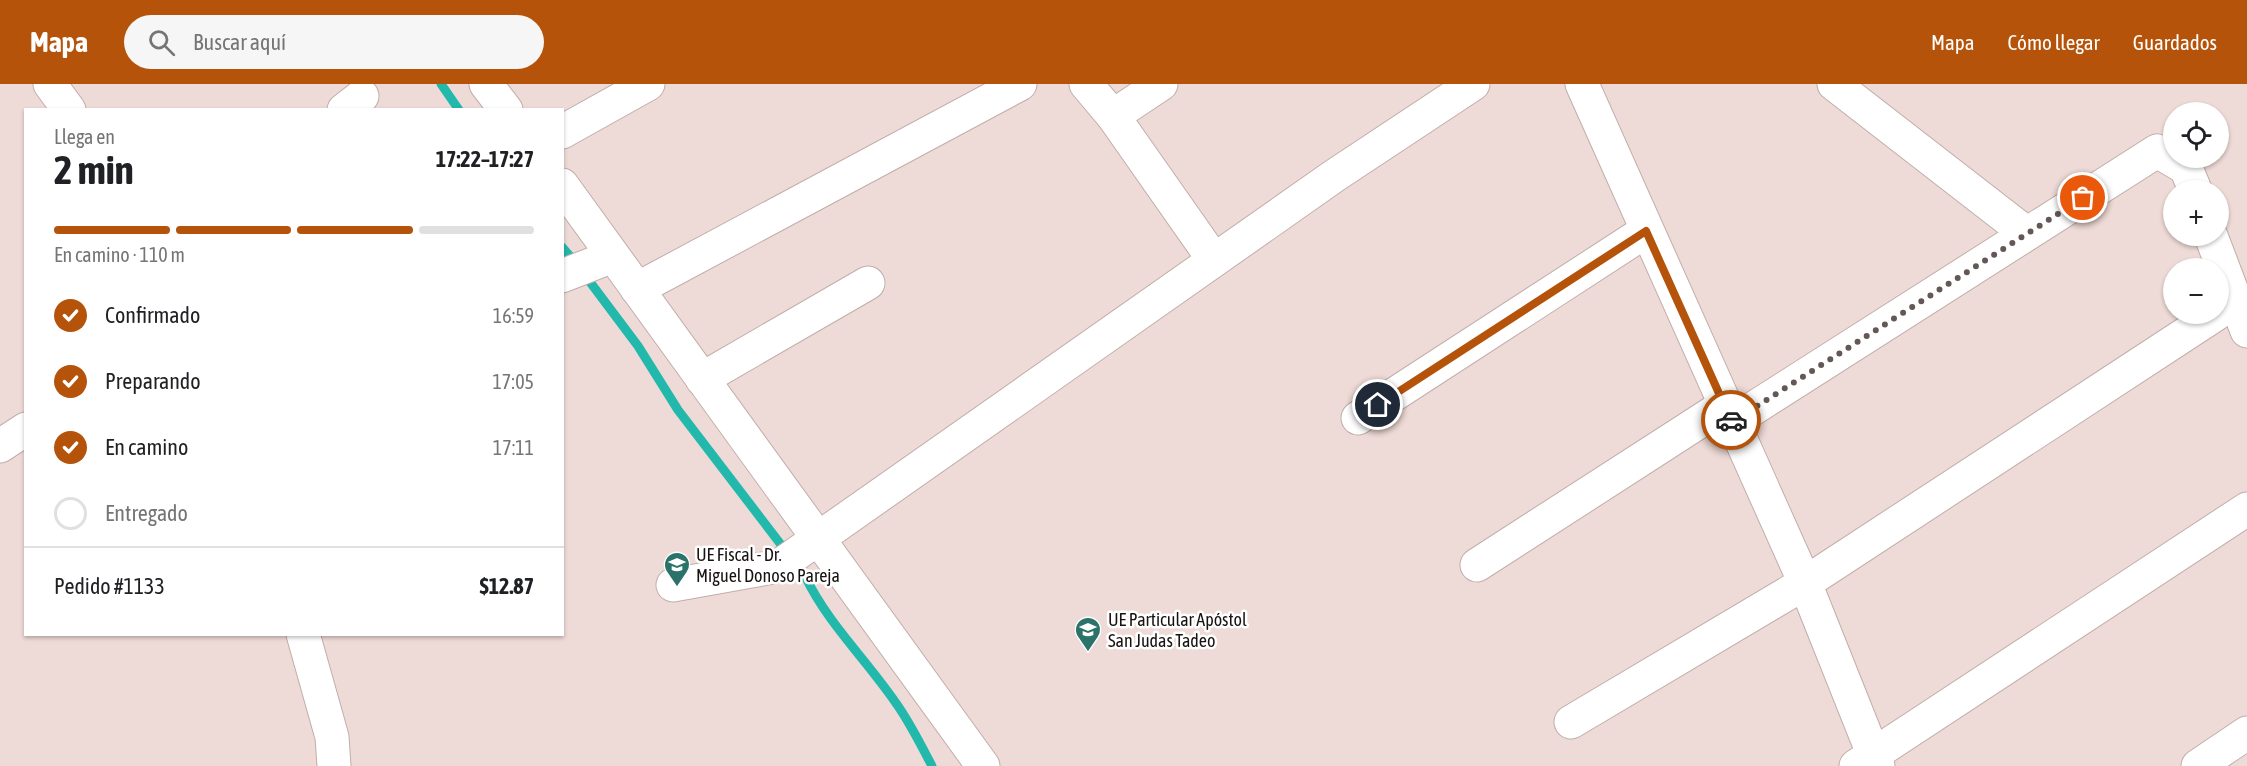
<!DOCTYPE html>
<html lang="es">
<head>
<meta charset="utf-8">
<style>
	:root { --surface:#fff; --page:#f6f6f6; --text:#202124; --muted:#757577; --line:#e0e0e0; --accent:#b45309 }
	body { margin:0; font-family:"Asap Condensed",sans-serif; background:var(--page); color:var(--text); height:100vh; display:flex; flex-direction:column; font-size:22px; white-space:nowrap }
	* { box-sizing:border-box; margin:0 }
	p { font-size:20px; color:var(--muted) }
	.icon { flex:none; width:33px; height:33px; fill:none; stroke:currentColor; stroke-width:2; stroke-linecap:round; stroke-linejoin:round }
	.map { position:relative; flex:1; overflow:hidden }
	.sheet { position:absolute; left:24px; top:24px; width:540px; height:528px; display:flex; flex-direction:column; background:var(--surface); border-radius:0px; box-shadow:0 2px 4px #0004 }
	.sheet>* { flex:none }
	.fabs { position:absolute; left:2163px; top:18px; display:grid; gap:12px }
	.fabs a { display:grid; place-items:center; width:66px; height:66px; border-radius:50%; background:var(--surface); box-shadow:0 2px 4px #0004; font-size:30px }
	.pin { position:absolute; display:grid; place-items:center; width:51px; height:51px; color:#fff; margin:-26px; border:3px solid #fff; border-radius:50%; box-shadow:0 2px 6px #0007 }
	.courier { position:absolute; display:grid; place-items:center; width:60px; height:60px; margin:-30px; border:4px solid #b45309; border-radius:50%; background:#fff; color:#222; box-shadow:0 2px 8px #0007 }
	.summary em { font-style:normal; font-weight:700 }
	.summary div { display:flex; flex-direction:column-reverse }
	.summary { display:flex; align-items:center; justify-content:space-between; height:102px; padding:0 30px }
	h1 { font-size:39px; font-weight:700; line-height:45px }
	.bar { display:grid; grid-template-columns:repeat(4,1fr); gap:9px 6px; align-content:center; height:72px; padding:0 30px }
	.bar i { height:8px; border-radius:4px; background:var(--line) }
	.bar .active { background:var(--accent) }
	.bar p { grid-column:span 4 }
	.line { display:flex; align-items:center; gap:15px; padding:0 30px; border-top:2px solid var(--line) }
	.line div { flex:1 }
	ol { padding:0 30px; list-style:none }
	li { display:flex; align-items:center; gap:18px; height:66px }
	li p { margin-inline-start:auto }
	li .icon { padding:6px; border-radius:50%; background:var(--accent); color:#fff; stroke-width:4 }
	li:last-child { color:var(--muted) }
	li i { width:33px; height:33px; border:3px solid var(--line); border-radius:50% }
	header { display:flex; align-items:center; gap:36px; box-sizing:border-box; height:84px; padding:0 30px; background:var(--accent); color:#fff }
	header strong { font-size:28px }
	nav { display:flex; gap:33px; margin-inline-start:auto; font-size:21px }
	.search { width:420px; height:54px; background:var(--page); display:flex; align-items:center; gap:15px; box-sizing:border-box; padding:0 21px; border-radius:33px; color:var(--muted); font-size:22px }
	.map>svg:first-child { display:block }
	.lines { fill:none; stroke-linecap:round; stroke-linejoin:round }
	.stream { stroke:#22b9ac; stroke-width:9 }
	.minor-casing { stroke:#c1aeaa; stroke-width:35 }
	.minor { stroke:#fff; stroke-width:33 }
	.done { stroke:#635856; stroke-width:6; stroke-dasharray:0 10.8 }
	.route { stroke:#b45309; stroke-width:8 }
	.labels { text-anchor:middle; stroke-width:5; stroke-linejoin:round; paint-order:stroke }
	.poi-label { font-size:18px; fill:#181211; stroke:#fff; text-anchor:start }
</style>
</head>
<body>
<header>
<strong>Mapa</strong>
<div class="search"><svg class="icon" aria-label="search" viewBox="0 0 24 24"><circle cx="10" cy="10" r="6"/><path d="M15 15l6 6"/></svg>Buscar aquí</div>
<nav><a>Mapa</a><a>Cómo llegar</a><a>Guardados</a></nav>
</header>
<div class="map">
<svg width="2247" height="682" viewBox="0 0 2247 682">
	<rect width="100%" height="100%" fill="#eedad6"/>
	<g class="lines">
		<g class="stream">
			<path d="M441 0 459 26"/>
			<path d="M562 163 576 179"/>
			<path d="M584 190 638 262 678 326 805 492C829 542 870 579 900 625 912 643 922 663 932 682"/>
		</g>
		<defs>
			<g id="minor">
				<path d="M50 0 69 26"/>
				<path d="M486 0 506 26"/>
				<path d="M1086 0 1113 32 1214 176"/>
				<path d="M1582 0 1805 499 1878 682"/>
				<path d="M1834 0 2026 149"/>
				<path d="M344 26 362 12"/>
				<path d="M1113 32 1161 0"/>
				<path d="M562 48 648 0"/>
				<path d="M562 101 983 682"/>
				<path d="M2211 152 2247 247"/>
				<path d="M562 192 613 172"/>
				<path d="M637 205 1020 0"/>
				<path d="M702 295 868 199"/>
				<path d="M1358 334 1646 147"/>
				<path d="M1732 338 2157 67 2186 84 2195 106"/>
				<path d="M0 362 26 345"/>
				<path d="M1477 481 1725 321"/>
				<path d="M673 501 779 482 1334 92 1473 0"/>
				<path d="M303 550 332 653 334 682"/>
				<path d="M1571 638 1805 499 2216 230"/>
				<path d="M1856 682 2247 425"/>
				<path d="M2198 682 2247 649"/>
			</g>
		</defs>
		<use href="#minor" class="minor-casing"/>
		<use href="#minor" class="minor"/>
	</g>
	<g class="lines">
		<path class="done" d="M1731 336 1732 338 2083 114"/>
		<path class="route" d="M1378 321 1646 147 1731 336"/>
	</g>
	<defs>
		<symbol id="school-pin" viewBox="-11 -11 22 30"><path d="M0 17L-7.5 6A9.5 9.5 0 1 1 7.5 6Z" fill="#2a726a" stroke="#fff"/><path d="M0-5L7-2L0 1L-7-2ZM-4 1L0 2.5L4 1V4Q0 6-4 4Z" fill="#fff"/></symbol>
	</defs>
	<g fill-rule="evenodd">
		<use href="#school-pin" x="662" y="466" width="30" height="40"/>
		<use href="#school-pin" x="1073" y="531" width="30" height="40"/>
	</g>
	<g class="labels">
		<g class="poi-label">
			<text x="696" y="477">UE Fiscal - Dr.<tspan x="696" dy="21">Miguel Donoso Pareja</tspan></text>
			<text x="1108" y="542">UE Particular Apóstol<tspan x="1108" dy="21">San Judas Tadeo</tspan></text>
		</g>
	</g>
</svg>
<div class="fabs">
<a><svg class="icon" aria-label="locate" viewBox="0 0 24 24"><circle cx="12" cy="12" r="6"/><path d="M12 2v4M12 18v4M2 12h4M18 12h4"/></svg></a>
<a>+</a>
<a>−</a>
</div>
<div class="pin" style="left:2083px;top:114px;background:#ea580c"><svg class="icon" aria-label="bag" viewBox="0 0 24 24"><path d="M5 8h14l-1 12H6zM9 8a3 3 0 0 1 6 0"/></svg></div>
<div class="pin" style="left:1378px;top:321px;background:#1f2937"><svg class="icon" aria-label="home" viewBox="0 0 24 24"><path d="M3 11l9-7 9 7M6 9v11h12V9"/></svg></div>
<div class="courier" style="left:1731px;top:336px"><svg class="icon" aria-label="car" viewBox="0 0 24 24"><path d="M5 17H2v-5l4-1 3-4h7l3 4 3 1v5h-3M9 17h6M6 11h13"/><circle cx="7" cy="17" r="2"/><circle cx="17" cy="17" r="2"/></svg></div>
<section class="sheet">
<div class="summary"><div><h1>2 min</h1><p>Llega en</p></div><em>17:22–17:27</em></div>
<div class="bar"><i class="active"></i><i class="active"></i><i class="active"></i><i></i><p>En camino · 110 m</p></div>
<ol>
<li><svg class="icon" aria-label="check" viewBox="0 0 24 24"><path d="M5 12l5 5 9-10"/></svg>Confirmado<p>16:59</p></li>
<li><svg class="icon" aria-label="check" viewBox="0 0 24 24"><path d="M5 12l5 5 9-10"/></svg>Preparando<p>17:05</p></li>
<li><svg class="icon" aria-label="check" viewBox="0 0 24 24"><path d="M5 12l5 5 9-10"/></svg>En camino<p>17:11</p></li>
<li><i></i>Entregado</li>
</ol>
<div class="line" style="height:78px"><div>Pedido #1133</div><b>$12.87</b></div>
</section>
</div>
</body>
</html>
